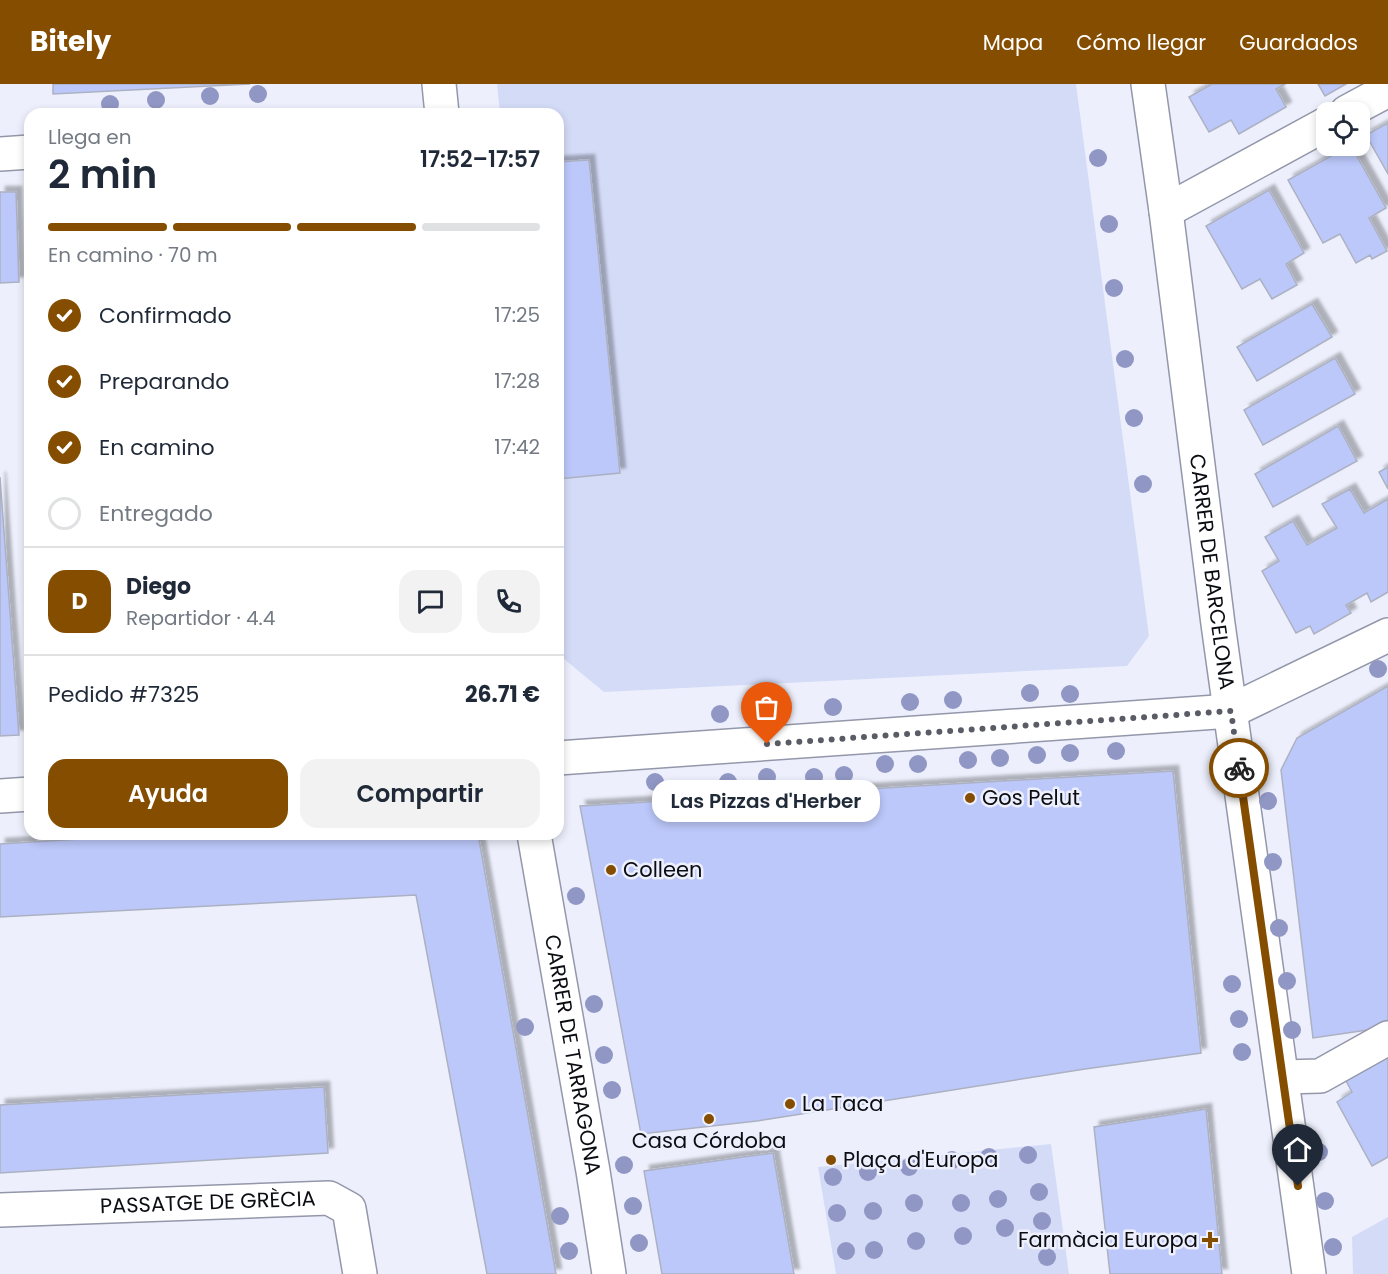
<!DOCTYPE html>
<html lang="es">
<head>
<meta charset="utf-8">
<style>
	:root { --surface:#fff; --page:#f2f2f3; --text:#1f2937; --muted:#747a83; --line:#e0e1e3; --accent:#854d00 }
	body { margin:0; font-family:Poppins,sans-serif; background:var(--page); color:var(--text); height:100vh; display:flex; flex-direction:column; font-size:22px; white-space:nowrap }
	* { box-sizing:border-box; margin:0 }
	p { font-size:20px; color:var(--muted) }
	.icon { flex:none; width:33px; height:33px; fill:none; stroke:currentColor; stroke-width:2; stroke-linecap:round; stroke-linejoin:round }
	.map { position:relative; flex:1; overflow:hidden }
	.sheet { position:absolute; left:24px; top:24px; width:540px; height:732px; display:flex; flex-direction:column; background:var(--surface); border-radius:18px; box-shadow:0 3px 9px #0003 }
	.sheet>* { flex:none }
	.fabs { position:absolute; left:1316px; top:18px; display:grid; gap:12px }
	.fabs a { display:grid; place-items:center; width:54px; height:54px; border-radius:12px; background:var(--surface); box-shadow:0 3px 9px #0003; font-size:30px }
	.pin { position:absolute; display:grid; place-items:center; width:51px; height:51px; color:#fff; margin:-62px -26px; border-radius:50% 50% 50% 0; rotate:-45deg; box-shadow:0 0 6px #0007 }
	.pin .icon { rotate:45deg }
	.courier { position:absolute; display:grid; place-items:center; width:60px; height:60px; margin:-30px; border:4px solid #854d00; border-radius:50%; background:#fff; color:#222; box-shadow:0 2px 8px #0007 }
	.bubble { position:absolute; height:42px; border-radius:18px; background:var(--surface); box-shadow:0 3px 9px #0003; font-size:20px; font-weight:600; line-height:42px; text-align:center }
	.summary em { font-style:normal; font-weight:600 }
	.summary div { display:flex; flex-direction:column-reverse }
	.summary { display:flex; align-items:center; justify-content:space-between; height:102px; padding:0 24px }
	h1 { font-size:39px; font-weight:600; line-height:45px }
	.bar { display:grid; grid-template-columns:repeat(4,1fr); gap:9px 6px; align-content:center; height:72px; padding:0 24px }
	.bar i { height:8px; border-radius:4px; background:var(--line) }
	.bar .selected { background:var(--accent) }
	.bar p { grid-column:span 4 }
	.line { display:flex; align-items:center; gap:15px; padding:0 24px; border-top:2px solid var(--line) }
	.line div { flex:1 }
	.round { display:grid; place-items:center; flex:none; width:63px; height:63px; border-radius:18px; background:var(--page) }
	ol { padding:0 24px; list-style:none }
	li { display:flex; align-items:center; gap:18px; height:66px }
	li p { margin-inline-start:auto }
	li .icon { padding:6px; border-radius:50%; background:var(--accent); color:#fff; stroke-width:4 }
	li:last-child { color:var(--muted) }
	li i { width:33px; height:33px; border:3px solid var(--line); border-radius:50% }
	.primary-button { display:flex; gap:12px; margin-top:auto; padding:12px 24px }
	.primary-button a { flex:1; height:69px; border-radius:18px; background:var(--accent); color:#fff; font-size:24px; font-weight:600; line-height:69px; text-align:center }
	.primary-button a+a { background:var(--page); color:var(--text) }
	header { display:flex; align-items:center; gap:36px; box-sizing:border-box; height:84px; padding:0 30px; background:var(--accent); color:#fff }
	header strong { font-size:28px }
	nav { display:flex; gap:33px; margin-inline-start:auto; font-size:21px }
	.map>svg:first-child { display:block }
	.green { fill:#d4dbf7 }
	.building { fill:#bcc8fa; stroke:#acb1c2; stroke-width:1.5; filter:url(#shadow) }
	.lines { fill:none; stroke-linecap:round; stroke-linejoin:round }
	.minor-casing { stroke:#9397a9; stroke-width:36 }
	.minor { stroke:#fff; stroke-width:33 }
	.tree { fill:#9097c4 }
	.done { stroke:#5a5c65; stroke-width:6; stroke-dasharray:0 10.8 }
	.route { stroke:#854d00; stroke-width:8 }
	.poi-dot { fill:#854d00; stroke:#edf0fc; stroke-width:2 }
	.labels { text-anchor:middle; stroke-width:5; stroke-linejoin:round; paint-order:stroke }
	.street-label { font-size:21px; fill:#0b0d13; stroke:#edf0fc }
	.poi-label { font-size:21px; fill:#0b0d13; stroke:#edf0fc; text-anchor:start }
</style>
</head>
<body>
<header>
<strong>Bitely</strong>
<nav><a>Mapa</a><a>Cómo llegar</a><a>Guardados</a></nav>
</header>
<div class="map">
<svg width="1388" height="1190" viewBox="0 0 1388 1190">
	<defs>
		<filter id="shadow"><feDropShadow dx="5.5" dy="-5.5" stdDeviation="1.5" flood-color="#0004"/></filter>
	</defs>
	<rect width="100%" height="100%" fill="#edf0fc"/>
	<g class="green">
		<path d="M497 0H1076L1149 552 1127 582 604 608 558 570V30H500Z"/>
		<path d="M1051 1060 1069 1190H836L818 1083Z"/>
		<path d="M1388 1133V1190H1353L1352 1153Z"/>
	</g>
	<g class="building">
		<path d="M53 0H250L53 10Z"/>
		<path d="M1212 0H1285L1276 5 1286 23 1239 50 1231 36 1209 48 1189 13Z"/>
		<path d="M1318 0H1346L1325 12Z"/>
		<path d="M1388 39V90L1366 51Z"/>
		<path d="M1349 62H1351L1386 124 1369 134 1387 167 1372 175 1370 171 1356 179 1340 150 1323 159 1288 96Z"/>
		<path d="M589 76 620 389 558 395V78Z"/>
		<path d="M1269 106 1304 169 1286 180 1297 201 1272 215 1260 195 1242 205 1206 142Z"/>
		<path d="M0 108H16L19 198 0 199Z"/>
		<path d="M1312 220 1332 253 1257 297 1237 263Z"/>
		<path d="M1335 274 1355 310 1263 361 1244 326Z"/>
		<path d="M1338 342 1357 377 1273 423 1255 390Z"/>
		<path d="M1388 383V405L1379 388Z"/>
		<path d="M0 393 19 651 0 652Z"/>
		<path d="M1350 405 1364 429 1388 415V508L1371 518 1367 509 1346 521 1351 529 1314 550 1310 542 1296 549 1262 487 1279 477 1265 453 1293 437 1307 461 1337 444 1322 420Z"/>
		<path d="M1388 602V943L1313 954 1281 686 1297 654Z"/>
		<path d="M1173 687 1201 969 1085 985 757 1037 641 1050 580 722Z"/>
		<path d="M161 750H478L556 1190H487L416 811 0 833V760Z"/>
		<path d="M1388 971V1073L1372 1082 1337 1018 1352 1008 1345 995Z"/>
		<path d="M324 1003 328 1069 0 1089V1021Z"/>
		<path d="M1206 1025 1222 1190H1110L1094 1043Z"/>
		<path d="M773 1069 794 1190H662L644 1087Z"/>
	</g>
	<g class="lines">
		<defs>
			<g id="minor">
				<path d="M439 0 442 30"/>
				<path id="s1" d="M1148 0 1166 127 1218 540 1309 1190"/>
				<path d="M1347 28 1388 6"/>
				<path d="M0 70 30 68"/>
				<path d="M1166 127 1326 40"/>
				<path d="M558 674 1231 627 1388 551"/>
				<path d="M0 712 30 710"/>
				<path id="s2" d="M534 750 593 1087 609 1190"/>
				<path d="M1283 993 1320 992 1388 954"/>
				<path id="s3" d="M0 1126 329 1114 349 1125 360 1190"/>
			</g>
		</defs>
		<use href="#minor" class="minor-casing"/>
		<use href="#minor" class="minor"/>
	</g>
	<g class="tree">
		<circle cx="258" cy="10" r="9"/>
		<circle cx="210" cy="12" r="9"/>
		<circle cx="156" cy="16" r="9"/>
		<circle cx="110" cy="20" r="9"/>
		<circle cx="1098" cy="74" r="9"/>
		<circle cx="1109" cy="140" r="9"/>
		<circle cx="1114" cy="204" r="9"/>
		<circle cx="1125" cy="275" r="9"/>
		<circle cx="1134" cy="334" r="9"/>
		<circle cx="1143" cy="400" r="9"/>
		<circle cx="1378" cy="585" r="9"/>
		<circle cx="1030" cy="609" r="9"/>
		<circle cx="1070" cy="610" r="9"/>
		<circle cx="953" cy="616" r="9"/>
		<circle cx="910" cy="618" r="9"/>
		<circle cx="833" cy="623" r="9"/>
		<circle cx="765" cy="629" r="9"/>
		<circle cx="720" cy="630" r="9"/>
		<circle cx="1116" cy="667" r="9"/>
		<circle cx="1070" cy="669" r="9"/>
		<circle cx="1037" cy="671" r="9"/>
		<circle cx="1000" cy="674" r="9"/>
		<circle cx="968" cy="676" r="9"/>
		<circle cx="885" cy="680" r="9"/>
		<circle cx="918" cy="680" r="9"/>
		<circle cx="844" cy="691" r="9"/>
		<circle cx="767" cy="693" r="9"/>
		<circle cx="814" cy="693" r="9"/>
		<circle cx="655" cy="698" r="9"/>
		<circle cx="728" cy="698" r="9"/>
		<circle cx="1268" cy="717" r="9"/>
		<circle cx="1273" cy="778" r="9"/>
		<circle cx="576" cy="812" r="9"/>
		<circle cx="1279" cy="844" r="9"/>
		<circle cx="1287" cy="897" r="9"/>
		<circle cx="1232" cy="900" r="9"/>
		<circle cx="594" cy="920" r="9"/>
		<circle cx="1239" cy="935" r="9"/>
		<circle cx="525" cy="943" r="9"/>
		<circle cx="1292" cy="946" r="9"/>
		<circle cx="1242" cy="968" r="9"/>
		<circle cx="604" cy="971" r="9"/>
		<circle cx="612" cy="1006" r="9"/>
		<circle cx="1319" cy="1068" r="9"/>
		<circle cx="1028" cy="1071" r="9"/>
		<circle cx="989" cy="1073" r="9"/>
		<circle cx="952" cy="1076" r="9"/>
		<circle cx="624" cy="1081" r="9"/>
		<circle cx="909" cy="1083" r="9"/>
		<circle cx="868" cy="1088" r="9"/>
		<circle cx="833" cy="1093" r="9"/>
		<circle cx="1039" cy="1108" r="9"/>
		<circle cx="998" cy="1115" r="9"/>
		<circle cx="1325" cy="1117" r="9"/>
		<circle cx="914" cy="1119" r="9"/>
		<circle cx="961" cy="1119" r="9"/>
		<circle cx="633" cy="1122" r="9"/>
		<circle cx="873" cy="1127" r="9"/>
		<circle cx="837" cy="1129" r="9"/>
		<circle cx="560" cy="1132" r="9"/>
		<circle cx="1042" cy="1137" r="9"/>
		<circle cx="1005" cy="1144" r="9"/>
		<circle cx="963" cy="1152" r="9"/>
		<circle cx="916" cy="1157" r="9"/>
		<circle cx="639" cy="1159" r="9"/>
		<circle cx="1333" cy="1163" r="9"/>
		<circle cx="874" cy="1166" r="9"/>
		<circle cx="569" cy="1167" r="9"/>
		<circle cx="846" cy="1167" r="9"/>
		<circle cx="1047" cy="1173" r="9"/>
	</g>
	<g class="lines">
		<path class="done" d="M767 660 1231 627 1239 684"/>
		<path class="route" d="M1239 684 1298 1102"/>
	</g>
	<g class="poi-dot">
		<circle cx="970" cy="714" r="6"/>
		<circle cx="611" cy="786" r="6"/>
		<circle cx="790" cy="1020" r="6"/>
		<circle cx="709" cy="1035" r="6"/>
		<circle cx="831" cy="1076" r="6"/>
		<path d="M1207 1147h6v6h6v6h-6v6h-6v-6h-6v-6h6z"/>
	</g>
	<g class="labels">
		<g class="street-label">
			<text dy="7" stroke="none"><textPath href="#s1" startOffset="492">CARRER DE BARCELONA</textPath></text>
			<text dy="7" stroke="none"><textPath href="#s2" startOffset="224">CARRER DE TARRAGONA</textPath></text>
			<text dy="7" stroke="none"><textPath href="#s3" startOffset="208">PASSATGE DE GRÈCIA</textPath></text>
		</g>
		<g class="poi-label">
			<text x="982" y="721">Gos Pelut</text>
			<text x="623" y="793">Colleen</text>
			<text x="802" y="1027">La Taca</text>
			<text x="709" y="1064" text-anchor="middle">Casa Córdoba</text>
			<text x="843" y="1083">Plaça d'Europa</text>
			<text x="1198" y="1163" text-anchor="end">Farmàcia Europa</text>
		</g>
	</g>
</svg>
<div class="fabs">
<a><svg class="icon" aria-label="locate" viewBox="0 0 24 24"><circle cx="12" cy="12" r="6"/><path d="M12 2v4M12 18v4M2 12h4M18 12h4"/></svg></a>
</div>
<div class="pin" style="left:767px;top:660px;background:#ea580c"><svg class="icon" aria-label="bag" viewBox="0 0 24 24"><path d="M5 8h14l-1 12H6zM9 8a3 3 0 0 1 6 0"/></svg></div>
<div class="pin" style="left:1298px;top:1102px;background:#1f2937"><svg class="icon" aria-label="home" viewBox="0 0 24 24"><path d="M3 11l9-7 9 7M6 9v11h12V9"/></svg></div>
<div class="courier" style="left:1239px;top:684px"><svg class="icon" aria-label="bike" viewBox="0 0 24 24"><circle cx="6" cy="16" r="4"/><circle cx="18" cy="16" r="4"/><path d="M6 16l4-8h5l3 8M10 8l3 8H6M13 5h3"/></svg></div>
<div class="bubble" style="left:652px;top:696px;width:228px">Las Pizzas d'Herber</div>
<section class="sheet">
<div class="summary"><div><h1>2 min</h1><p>Llega en</p></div><em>17:52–17:57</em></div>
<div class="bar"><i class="selected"></i><i class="selected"></i><i class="selected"></i><i></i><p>En camino · 70 m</p></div>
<ol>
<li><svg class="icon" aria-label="check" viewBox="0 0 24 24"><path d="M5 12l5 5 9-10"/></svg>Confirmado<p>17:25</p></li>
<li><svg class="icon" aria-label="check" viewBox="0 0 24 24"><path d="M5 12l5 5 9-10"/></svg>Preparando<p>17:28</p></li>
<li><svg class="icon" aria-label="check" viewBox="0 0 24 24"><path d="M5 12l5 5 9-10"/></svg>En camino<p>17:42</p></li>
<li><i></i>Entregado</li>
</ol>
<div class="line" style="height:108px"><b class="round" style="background:var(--accent);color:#fff">D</b><div><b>Diego</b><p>Repartidor · 4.4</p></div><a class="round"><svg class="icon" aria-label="chat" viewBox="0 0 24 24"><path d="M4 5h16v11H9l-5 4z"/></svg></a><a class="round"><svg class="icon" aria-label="phone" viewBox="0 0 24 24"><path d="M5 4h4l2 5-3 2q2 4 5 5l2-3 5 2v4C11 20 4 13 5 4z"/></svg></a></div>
<div class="line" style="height:78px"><div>Pedido #7325</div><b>26.71 €</b></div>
<div class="primary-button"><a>Ayuda</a><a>Compartir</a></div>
</section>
</div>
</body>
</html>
